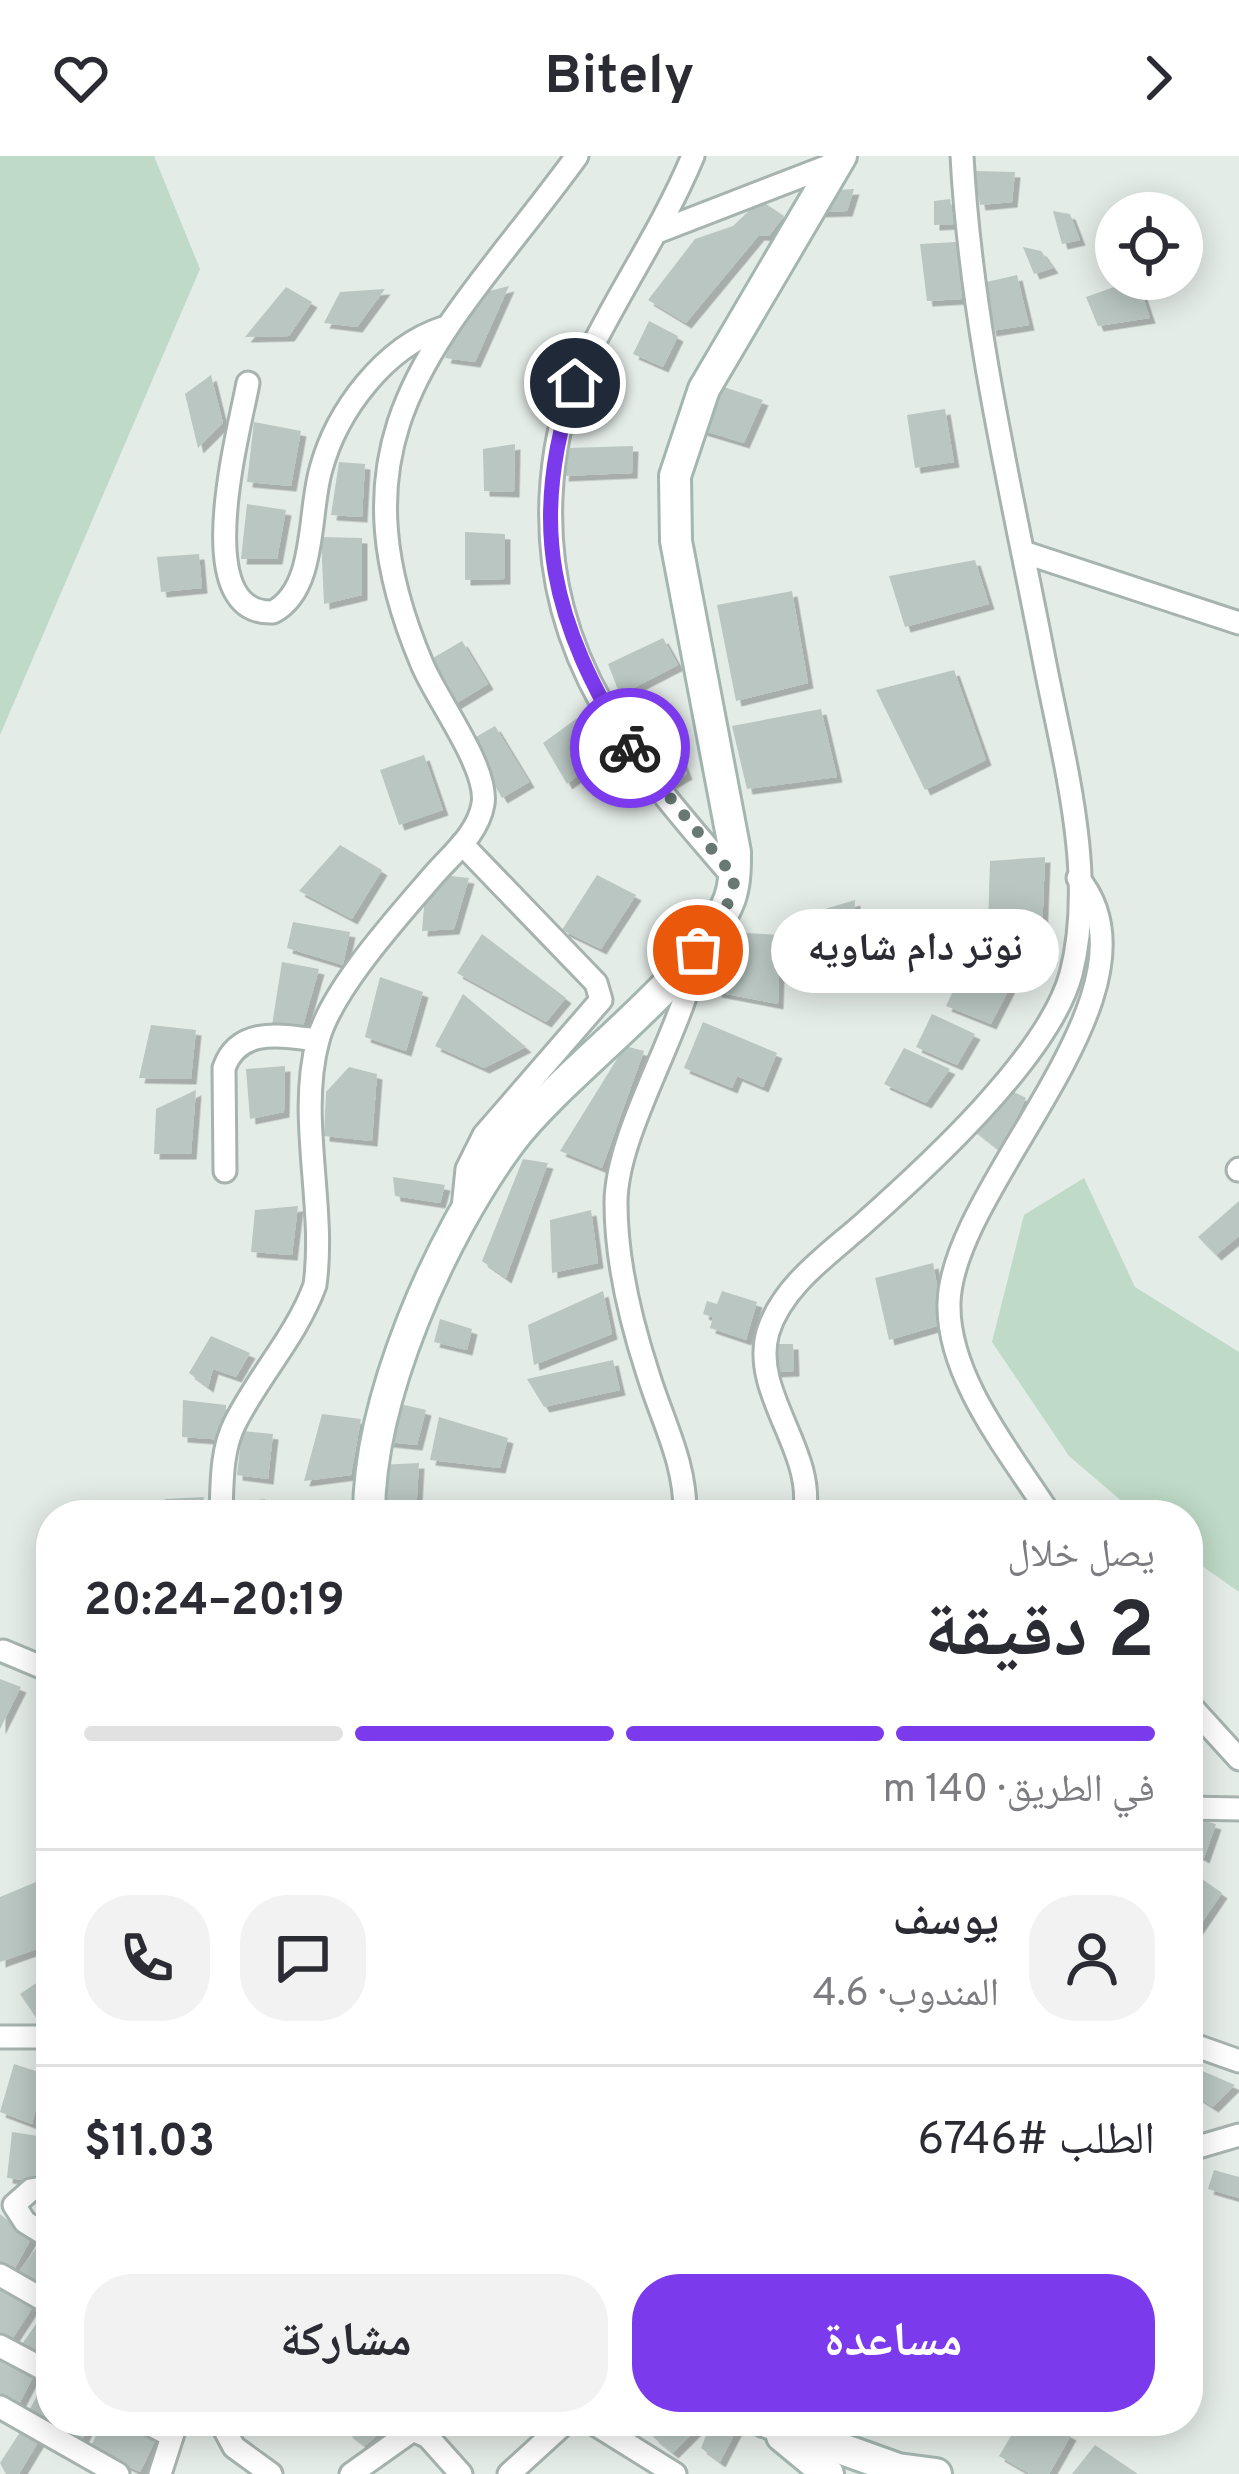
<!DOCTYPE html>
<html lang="ar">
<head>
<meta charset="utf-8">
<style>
	:root { --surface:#fff; --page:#f2f2f3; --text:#2b2b33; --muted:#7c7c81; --line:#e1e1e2; --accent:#7c3aed }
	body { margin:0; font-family:Overpass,"Noto Naskh Arabic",sans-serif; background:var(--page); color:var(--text); direction:rtl; height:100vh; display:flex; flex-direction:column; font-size:45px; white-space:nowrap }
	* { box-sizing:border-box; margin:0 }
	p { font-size:39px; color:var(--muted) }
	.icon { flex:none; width:66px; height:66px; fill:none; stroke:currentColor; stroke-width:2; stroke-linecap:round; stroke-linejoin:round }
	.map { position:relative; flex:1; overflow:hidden; direction:ltr }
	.panel { position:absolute; left:36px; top:1344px; width:1167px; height:936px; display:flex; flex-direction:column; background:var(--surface); border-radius:48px; box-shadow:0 6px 30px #0003; direction:rtl }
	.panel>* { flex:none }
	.controls { position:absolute; left:1095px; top:36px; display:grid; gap:24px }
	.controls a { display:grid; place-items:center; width:108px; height:108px; border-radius:50%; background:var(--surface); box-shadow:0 6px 30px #0003; font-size:60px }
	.pin { position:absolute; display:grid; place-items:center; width:102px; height:102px; color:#fff; margin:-51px; border:6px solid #fff; border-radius:50%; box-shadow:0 3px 12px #0007 }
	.courier { position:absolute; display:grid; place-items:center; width:120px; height:120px; margin:-60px; border:9px solid #7c3aed; border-radius:50%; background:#fff; color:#222; box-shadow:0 3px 15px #0007 }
	.bubble { position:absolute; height:84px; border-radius:42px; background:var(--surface); box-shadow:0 6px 30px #0003; font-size:39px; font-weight:700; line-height:84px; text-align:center; direction:rtl }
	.head em { font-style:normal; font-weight:700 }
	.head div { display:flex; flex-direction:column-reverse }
	.head { display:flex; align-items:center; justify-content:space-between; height:204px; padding:0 48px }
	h1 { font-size:78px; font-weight:700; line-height:90px }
	.bar { display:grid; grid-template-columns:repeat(4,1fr); gap:18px 12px; align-content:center; height:144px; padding:0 48px }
	.bar i { height:15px; border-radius:9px; background:var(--line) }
	.bar .selected { background:var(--accent) }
	.bar p { grid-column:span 4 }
	.line { display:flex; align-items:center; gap:30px; padding:0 48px; border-top:3px solid var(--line) }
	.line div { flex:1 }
	.round { display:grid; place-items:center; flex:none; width:126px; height:126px; border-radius:48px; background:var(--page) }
	.cta { display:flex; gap:24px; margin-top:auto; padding:24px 48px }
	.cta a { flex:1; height:138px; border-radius:48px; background:var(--accent); color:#fff; font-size:48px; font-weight:700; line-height:138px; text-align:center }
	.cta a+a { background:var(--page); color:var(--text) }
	header { display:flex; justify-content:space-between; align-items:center; height:156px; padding:0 48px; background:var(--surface); font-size:54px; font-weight:700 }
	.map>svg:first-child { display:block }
	.green { fill:#bfdac7 }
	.building { fill:#b9c6c1; filter:url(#shadow) }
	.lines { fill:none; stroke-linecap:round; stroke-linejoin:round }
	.street-casing { stroke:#a7b3af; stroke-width:27 }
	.secondary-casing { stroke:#a3b6b0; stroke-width:36 }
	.street { stroke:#fff; stroke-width:21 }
	.secondary { stroke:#fff; stroke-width:30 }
	.done { stroke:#687974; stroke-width:12; stroke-dasharray:0 21.6 }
	.route { stroke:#7c3aed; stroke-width:15 }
</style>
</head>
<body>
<header><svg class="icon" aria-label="forward" viewBox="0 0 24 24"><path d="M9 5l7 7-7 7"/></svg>Bitely<svg class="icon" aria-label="heart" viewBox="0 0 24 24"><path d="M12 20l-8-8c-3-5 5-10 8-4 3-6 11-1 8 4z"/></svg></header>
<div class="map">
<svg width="1239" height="2318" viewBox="0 0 1239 2318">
	<defs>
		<filter id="shadow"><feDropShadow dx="5.5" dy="5.5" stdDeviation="0" flood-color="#0004"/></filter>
	</defs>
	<rect width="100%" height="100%" fill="#e4ece8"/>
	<g class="green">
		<path d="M0 0H154L200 113 0 579Z"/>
		<path d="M1084 1022 1135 1131 1239 1196V1436L1188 1400V1359H1138L1069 1300 992 1186 1024 1059Z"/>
	</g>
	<g class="building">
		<path d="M973 15 1015 16 1012 46 980 49Z"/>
		<path d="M854 33 847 55 814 56 823 35Z"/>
		<path d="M950 43 954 68 934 69V45Z"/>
		<path d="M760 44 784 60 769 80 759 79 686 167 648 144 695 83 733 70Z"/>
		<path d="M1053 55 1070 58 1080 84 1062 88Z"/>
		<path d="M956 86 962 143 927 145 920 88Z"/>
		<path d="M1023 91 1041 95 1053 112 1034 118Z"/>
		<path d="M1017 119 1029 169 991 175 982 127Z"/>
		<path d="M1137 123 1150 162 1098 170 1086 141Z"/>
		<path d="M509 130 475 206 445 202 470 140Z"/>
		<path d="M286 131 312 146 289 180 245 181Z"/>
		<path d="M385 133 357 171 324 167 340 136Z"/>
		<path d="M649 165 678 180 663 211 633 198Z"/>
		<path d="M211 219 223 267 198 292 185 238Z"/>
		<path d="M724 231 763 244 744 287 701 274Z"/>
		<path d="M945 253 954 306 915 312 907 259Z"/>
		<path d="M254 266 301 275 291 330 247 326Z"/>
		<path d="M515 288 514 336 484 335 483 293Z"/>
		<path d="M633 290 632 317 563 320 567 292Z"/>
		<path d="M339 306 365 308 362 361 331 359Z"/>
		<path d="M247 348 286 354 277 403H241Z"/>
		<path d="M465 376 505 378V423L465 424Z"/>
		<path d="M321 381 362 382V439L324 448Z"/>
		<path d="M199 398 202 432 161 436 157 401Z"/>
		<path d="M975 404 989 448 905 471 889 420Z"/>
		<path d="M792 435 808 527 736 545 717 449Z"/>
		<path d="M663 482 678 509 620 539 608 508Z"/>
		<path d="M462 485 488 528 455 548 428 505Z"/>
		<path d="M954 514 986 604 925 634 876 534Z"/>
		<path d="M594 550 619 588 567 628 543 587Z"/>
		<path d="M821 553 837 621 747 633 732 570Z"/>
		<path d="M665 562 687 618 663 632 629 576Z"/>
		<path d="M495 570 529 626 502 642 469 585Z"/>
		<path d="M424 599 443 654 399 669 380 614Z"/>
		<path d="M340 689 382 714 352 763 299 735Z"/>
		<path d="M1045 701 1042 778 988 769 990 705Z"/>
		<path d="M441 719 469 722 454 773 422 775 425 739Z"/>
		<path d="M597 719 636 739 601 793 562 774Z"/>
		<path d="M855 744 853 812 796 817 798 761Z"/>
		<path d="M293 766 350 776 343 809 287 792Z"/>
		<path d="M726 776 780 779 778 848 716 836Z"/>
		<path d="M482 778 566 842 546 866 457 817Z"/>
		<path d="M970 799 1017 817 991 868 946 850Z"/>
		<path d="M282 806 319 813 303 870 272 869Z"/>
		<path d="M380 821 423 836 406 895 365 881Z"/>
		<path d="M463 838 526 891 484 912 435 890Z"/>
		<path d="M932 858 975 878 957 909 916 891Z"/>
		<path d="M703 866 777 897 763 931 737 920 732 932 684 912Z"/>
		<path d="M151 869 196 874 191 923 139 922Z"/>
		<path d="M625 890 644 895 602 1012 560 995Z"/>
		<path d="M904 892 950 913 926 947 884 928Z"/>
		<path d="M285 910 284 956 250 963 246 913Z"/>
		<path d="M349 911 377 918 372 985 324 980 326 936Z"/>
		<path d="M1004 931 1026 942 1001 995 969 970Z"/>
		<path d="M196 934 191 998H154L156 953Z"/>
		<path d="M523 1003 548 1007 506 1122 482 1105Z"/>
		<path d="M393 1021 445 1029 440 1047 395 1040Z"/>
		<path d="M1239 1045V1080L1216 1099 1198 1081Z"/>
		<path d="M298 1050 292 1099 251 1096 255 1054Z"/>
		<path d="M591 1054 598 1107 552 1117 550 1064Z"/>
		<path d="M933 1107 944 1168 889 1184 875 1122Z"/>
		<path d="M603 1135 612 1178 534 1209 528 1169Z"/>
		<path d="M722 1135 757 1146 746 1184 710 1172 713 1161 703 1158 707 1145 717 1148Z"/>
		<path d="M440 1163 472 1173 467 1194 434 1186Z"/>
		<path d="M211 1180 250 1197 236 1221 213 1213 208 1231 189 1217Z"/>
		<path d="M773 1188H793L794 1215 774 1216Z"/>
		<path d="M613 1204 620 1234 544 1251 527 1223Z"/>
		<path d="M183 1244 226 1249 225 1284 182 1281Z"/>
		<path d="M396 1247 426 1254 417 1289 388 1286Z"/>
		<path d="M322 1258 361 1263 351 1319 304 1325Z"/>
		<path d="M439 1261 508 1282 500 1312 430 1304Z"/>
		<path d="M242 1275 273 1278 268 1323 237 1319Z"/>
		<path d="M419 1307 416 1358 373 1354 380 1309Z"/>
		<path d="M204 1341 201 1359H161L165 1343Z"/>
		<path d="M265 1343 267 1359H234L233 1347Z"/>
		<path d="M0 1523 21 1531 0 1573Z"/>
		<path d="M1201 1664 1216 1668 1204 1702 1190 1694Z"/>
		<path d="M1188 1713 1222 1737 1188 1787Z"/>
		<path d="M36 1726 51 1755V1788L0 1806V1741Z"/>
		<path d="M51 1817V1871L45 1875 20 1838Z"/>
		<path d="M14 1908 45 1918 32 1968 0 1956Z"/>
		<path d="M1191 1910 1235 1929 1213 1951 1188 1935Z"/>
		<path d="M12 1976 51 1982 41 2026 7 2022Z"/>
		<path d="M1214 2014 1239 2021V2042L1208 2033Z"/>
		<path d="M0 2058 31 2083 10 2121 0 2114Z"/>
		<path d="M40 2087 51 2095V2111L36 2131 17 2118Z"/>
		<path d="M0 2129 33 2151 9 2188 0 2181Z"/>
		<path d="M43 2158 51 2162V2213L20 2191Z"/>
		<path d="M0 2201 34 2219 16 2254 0 2245Z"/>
		<path d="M44 2227 51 2231V2265H92L79 2289 26 2260Z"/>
		<path d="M103 2265H119L156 2283 140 2316 90 2292Z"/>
		<path d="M355 2265H392L365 2290 347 2276Z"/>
		<path d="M660 2265H688L696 2274 673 2297 653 2281Z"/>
		<path d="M712 2265 737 2273 720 2306 701 2292Z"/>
		<path d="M1020 2265H1044L1071 2279 1049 2318H1030L999 2300Z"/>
		<path d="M22 2273 40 2283 19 2318H6L0 2307Z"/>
		<path d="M1095 2289 1138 2318H1072Z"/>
	</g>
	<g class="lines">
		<defs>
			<g id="street">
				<path d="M693 0C660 79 610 148 575 226 559 263 553 301 551 341 544 503 634 607 735 723"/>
				<path d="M660 75 836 7"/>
				<path d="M248 227C239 276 188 460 273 456 317 433 308 357 321 313 337 254 385 191 443 172"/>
				<path d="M1023 396 1239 467"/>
				<path d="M462 688 596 827 601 844 484 979 467 1013 463 1052"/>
				<path d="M1238 1014 1239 1013"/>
				<path d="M225 1015 224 912C239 870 282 880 318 884"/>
				<path d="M221 1359C222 1329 221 1294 235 1267 259 1219 297 1179 315 1129 326 1049 297 962 318 884 332 833 397 762 432 721 451 699 478 678 483 648 489 612 436 543 422 508 321 269 448 177 577 0"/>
				<path d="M685 1359C686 1307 663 1267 648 1218 631 1166 616 1102 616 1047 616 976 683 875 698 795"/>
				<path d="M804 1359C817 1296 750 1237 768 1176 782 1130 829 1098 863 1068 926 1012 1049 900 1071 818 1097 718 1063 602 1044 503 1012 337 971 169 962 0"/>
				<path d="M1050 1359C1012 1299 947 1222 949 1147 952 1028 1172 835 1078 722"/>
				<path d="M3 1495 51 1515"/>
				<path d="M1188 1547 1239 1603"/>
				<path d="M1188 1652 1239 1653"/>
				<path d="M0 1881H51"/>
				<path d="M1188 1887 1239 1905"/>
				<path d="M1188 1994 1239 1979"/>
				<path d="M51 2031 31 2034 14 2049 25 2066 51 2082"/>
				<path d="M0 2119 51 2148"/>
				<path d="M0 2190 51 2217"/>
				<path d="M0 2251 118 2318"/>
				<path d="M143 2265 172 2280"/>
				<path d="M220 2265 234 2291 271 2318"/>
				<path d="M590 2265 675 2318"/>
				<path d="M160 2318 177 2265"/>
				<path d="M351 2318 413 2274 428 2281 461 2318"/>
				<path d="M509 2318 567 2265"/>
			</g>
			<g id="secondary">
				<path d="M369 1359C369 1241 440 1081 510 986 564 914 702 819 730 742 735 727 735 712 735 696L676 385 675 320 704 233 841 0"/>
				<path d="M764 2265 898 2313 936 2318"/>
				<path d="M782 2280 828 2318"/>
			</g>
		</defs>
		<use href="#street" class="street-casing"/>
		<use href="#secondary" class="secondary-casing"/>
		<use href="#street" class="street"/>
		<use href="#secondary" class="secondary"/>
	</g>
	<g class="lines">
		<path class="done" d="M630 592 735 722 730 744 698 794"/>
		<path class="route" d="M575 227C526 368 553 469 630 592"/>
	</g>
</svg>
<div class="controls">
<a><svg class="icon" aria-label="locate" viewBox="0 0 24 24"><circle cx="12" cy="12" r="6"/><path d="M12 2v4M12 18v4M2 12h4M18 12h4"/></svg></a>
</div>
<div class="pin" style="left:698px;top:794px;background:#ea580c"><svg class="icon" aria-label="bag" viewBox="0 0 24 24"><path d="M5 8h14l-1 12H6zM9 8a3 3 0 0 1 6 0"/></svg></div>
<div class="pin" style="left:575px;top:227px;background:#1f2937"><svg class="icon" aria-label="home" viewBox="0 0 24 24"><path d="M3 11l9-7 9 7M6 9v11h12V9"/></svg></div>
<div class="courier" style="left:630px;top:592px"><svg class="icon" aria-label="bike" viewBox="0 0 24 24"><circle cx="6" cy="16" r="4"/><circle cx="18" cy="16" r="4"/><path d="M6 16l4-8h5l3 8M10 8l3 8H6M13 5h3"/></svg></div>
<div class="bubble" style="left:771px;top:753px;width:288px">نوتر دام شاويه</div>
<section class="panel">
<div class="head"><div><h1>2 دقيقة</h1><p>يصل خلال</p></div><em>20:19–20:24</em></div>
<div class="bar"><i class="selected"></i><i class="selected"></i><i class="selected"></i><i></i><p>في الطريق · 140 m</p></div>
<div class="line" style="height:216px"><a class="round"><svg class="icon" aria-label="person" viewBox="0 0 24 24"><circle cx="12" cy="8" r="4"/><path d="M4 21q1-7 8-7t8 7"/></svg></a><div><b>يوسف</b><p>المندوب · 4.6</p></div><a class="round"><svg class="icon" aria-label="chat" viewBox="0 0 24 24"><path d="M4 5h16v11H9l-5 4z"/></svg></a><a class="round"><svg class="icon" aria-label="phone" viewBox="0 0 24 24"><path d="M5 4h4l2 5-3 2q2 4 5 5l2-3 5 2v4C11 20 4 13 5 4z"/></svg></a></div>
<div class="line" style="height:156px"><div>الطلب #6746</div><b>$11.03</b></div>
<div class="cta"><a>مساعدة</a><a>مشاركة</a></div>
</section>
</div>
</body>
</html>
